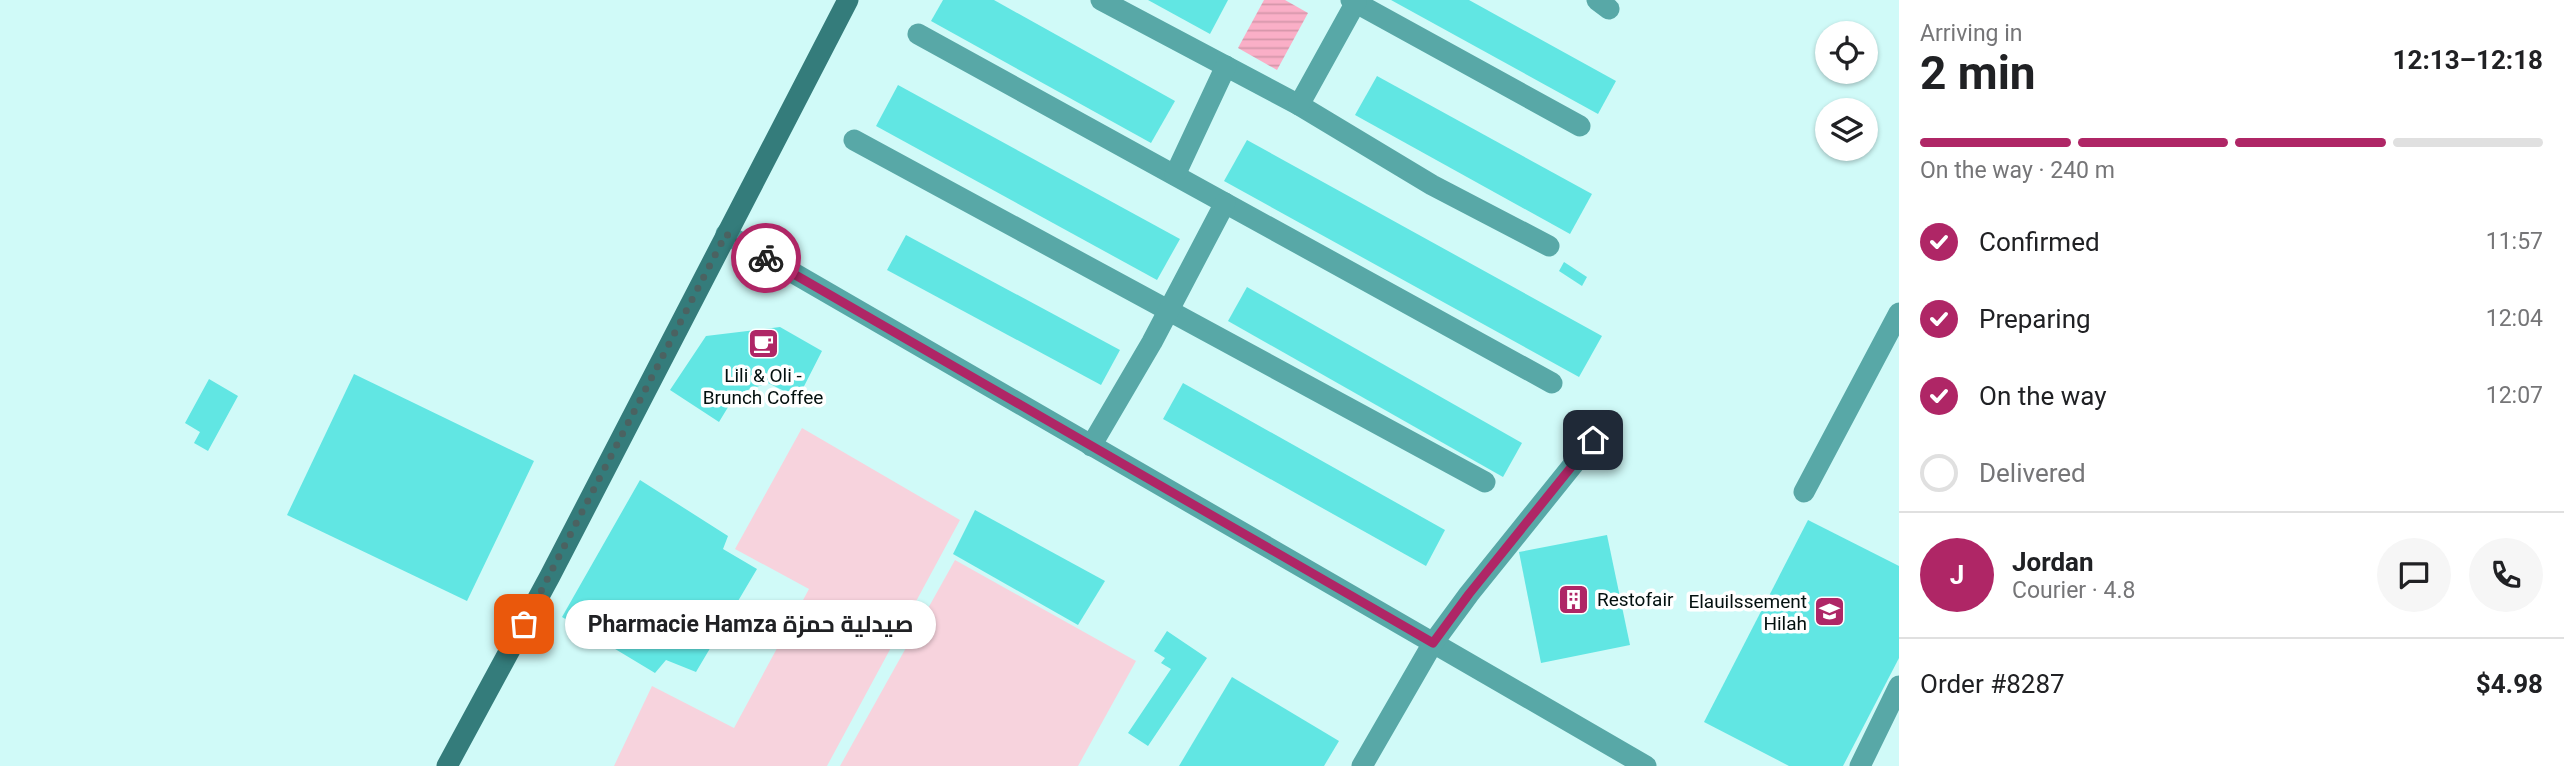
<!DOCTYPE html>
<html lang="en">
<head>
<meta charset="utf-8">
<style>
	:root { --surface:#fff; --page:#f6f6f6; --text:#202124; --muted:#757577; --line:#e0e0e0; --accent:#af2666 }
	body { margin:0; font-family:Roboto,Cairo,sans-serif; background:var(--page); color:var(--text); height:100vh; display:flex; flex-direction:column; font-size:26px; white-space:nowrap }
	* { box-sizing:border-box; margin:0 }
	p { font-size:23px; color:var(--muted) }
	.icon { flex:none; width:38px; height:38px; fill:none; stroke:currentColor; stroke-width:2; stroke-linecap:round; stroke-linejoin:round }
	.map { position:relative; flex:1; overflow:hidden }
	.panel { display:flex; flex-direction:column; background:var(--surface); width:665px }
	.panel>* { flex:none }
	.buttons { position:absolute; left:1815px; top:21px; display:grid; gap:14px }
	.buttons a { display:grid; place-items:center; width:63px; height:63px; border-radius:50%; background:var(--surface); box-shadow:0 2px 5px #0004; font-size:35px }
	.pin { position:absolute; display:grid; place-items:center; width:60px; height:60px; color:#fff; margin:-30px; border-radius:14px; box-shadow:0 4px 10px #0006 }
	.courier { position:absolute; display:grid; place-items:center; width:70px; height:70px; margin:-35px; border:5px solid #af2666; border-radius:50%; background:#fff; color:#222; box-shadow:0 2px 9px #0007 }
	.bubble { position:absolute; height:49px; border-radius:24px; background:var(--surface); box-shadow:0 2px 5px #0004; font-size:23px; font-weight:700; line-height:49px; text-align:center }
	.summary em { font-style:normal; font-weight:700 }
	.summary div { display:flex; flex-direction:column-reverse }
	.summary { display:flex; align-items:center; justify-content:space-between; height:119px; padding:0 21px }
	h1 { font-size:46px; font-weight:700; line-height:52px }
	.bar { display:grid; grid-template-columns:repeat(4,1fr); gap:10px 7px; align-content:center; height:84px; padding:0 21px }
	.bar i { height:9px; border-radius:5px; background:var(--line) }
	.bar .current { background:var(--accent) }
	.bar p { grid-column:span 4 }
	.line { display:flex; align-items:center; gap:18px; padding:0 21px; border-top:2px solid var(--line) }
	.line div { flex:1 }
	.round { display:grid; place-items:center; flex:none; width:74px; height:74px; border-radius:37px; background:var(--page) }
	ol { padding:0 21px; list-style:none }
	li { display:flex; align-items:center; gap:21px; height:77px }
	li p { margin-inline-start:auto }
	li .icon { padding:7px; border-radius:50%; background:var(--accent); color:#fff; stroke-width:4 }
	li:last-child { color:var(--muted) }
	li i { width:38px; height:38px; border:4px solid var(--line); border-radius:50% }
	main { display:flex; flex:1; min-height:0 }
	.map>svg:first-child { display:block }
	.pitch { fill:#f7d3dd }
	.water { fill:url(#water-rules) }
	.building { fill:#61e6e3 }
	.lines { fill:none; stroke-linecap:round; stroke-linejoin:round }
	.street { stroke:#58a8a7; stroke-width:21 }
	.secondary { stroke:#347c7b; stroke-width:21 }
	.done { stroke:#4b6261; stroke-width:7; stroke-dasharray:0 12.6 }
	.route { stroke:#af2666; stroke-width:9 }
	.labels { text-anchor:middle; stroke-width:7; stroke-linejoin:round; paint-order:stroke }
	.poi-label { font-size:19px; fill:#03100f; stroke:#fff }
</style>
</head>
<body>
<main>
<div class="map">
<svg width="1899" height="766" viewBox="0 0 1899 766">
	<defs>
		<pattern id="water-rules" width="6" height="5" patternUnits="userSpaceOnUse" patternTransform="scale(1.75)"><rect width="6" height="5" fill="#faafc7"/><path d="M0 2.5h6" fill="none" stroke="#d596aa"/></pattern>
	</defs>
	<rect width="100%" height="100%" fill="#d0faf8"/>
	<g class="pitch">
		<path d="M802 428 960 520 827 766H614L652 686 734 728 809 589 735 549Z"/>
		<path d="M955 560 1136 661 1078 766H840Z"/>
	</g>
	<path class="water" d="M1264 0H1285L1308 13 1277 70 1238 48Z"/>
	<g class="building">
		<path d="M943 0H994L1175 101 1151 143 931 21Z"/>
		<path d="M1148 0H1228L1210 34Z"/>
		<path d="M1391 0H1469L1616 81 1598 114Z"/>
		<path d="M1377 76 1592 194 1570 234 1355 115Z"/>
		<path d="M898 85 1180 239 1157 280 876 126Z"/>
		<path d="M1247 140 1602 336 1579 377 1224 181Z"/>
		<path d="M906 235 1120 350 1101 385 887 270Z"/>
		<path d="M1564 262 1587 277 1582 286 1559 271Z"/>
		<path d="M1247 287 1522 443 1503 477 1228 321Z"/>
		<path d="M780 327 822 351 798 398 768 383 736 394 719 422 670 390 706 336Z"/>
		<path d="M354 374 534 461 467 601 287 515Z"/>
		<path d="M209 379 238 396 208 451 194 443 200 432 185 423Z"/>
		<path d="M1183 383 1445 530 1426 566 1163 419Z"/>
		<path d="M640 480 728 536 723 549 757 569 696 672 666 660 655 673 562 617Z"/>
		<path d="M975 510 1105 581 1078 625 953 554Z"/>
		<path d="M1808 520 1899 566V658L1843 766H1789L1704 722Z"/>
		<path d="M1607 535 1630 645 1541 663 1519 552Z"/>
		<path d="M1167 631 1207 658 1148 746 1128 733 1171 669 1161 663 1165 658 1154 651Z"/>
		<path d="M1232 677 1339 741 1324 766H1179Z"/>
	</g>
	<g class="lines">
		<g class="street">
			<path d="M1101 0 1299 105 1432 185 1549 246"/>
			<path d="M1351 0 1580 126"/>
			<path d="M1597 0 1609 9"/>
			<path d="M918 34 1552 383"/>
			<path d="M1299 105 1356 2"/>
			<path d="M854 140 1485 482"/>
			<path d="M1175 175 1226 66"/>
			<path d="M726 234 1646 766"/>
			<path d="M1091 446 1152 342 1225 203"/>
			<path d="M1804 492 1899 313"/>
			<path d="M1362 766 1433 643 1469 594 1593 440"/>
			<path d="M1860 766 1899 686"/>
		</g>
		<path class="secondary" d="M447 766 550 576 848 0"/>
	</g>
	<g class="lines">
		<path class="done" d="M524 624 726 234 766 258"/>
		<path class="route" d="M766 258 1433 643 1469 594 1593 440"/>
	</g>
	<defs>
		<symbol id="cafe-square" viewBox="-11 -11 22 22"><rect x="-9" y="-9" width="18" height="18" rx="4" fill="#af2666" stroke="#fff"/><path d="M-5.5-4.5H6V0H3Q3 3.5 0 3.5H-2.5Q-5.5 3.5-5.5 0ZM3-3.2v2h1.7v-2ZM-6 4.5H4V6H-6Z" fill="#fff"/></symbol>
		<symbol id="building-square" viewBox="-11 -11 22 22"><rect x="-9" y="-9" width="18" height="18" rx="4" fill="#af2666" stroke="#fff"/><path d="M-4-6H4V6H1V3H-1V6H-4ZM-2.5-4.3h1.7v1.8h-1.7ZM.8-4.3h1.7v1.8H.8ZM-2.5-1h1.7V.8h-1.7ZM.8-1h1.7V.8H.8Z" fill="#fff"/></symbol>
		<symbol id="school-square" viewBox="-11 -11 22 22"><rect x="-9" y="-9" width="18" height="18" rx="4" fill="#af2666" stroke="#fff"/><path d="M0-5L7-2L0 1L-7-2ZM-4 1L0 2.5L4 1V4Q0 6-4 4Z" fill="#fff"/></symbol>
	</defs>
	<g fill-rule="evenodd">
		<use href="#cafe-square" x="746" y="326" width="35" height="35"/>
		<use href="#building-square" x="1556" y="582" width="35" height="35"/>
		<use href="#school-square" x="1812" y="594" width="35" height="35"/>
	</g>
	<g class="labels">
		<g class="poi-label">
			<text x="763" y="382">Lili &amp; Oli -<tspan x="763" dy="22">Brunch Coffee</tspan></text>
			<text x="1597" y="606" text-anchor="start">Restofair</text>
			<text x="1807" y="608" text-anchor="end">Elauilssement<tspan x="1807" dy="22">Hilah</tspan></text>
		</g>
	</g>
</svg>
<div class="buttons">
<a><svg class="icon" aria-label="locate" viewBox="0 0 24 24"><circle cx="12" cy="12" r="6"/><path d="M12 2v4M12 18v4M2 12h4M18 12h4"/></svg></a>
<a><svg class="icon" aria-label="layers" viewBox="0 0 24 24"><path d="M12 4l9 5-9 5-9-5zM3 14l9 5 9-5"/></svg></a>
</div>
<div class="pin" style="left:524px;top:624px;background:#ea580c"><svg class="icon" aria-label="bag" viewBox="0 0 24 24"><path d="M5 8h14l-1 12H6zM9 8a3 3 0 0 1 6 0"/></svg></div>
<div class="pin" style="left:1593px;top:440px;background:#1f2937"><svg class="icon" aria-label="home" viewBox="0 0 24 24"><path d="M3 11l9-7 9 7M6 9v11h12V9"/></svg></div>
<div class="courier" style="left:766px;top:258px"><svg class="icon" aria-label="bike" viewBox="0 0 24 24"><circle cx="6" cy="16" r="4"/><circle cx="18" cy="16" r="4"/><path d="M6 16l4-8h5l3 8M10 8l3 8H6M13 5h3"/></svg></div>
<div class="bubble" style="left:565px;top:600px;width:371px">Pharmacie Hamza صيدلية حمزة</div>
</div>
<section class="panel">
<div class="summary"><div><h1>2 min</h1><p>Arriving in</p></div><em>12:13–12:18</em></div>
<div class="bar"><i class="current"></i><i class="current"></i><i class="current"></i><i></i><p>On the way · 240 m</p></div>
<ol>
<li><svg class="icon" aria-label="check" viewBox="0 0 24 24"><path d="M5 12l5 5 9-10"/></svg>Confirmed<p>11:57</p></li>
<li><svg class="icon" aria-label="check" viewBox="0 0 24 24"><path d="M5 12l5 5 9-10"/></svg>Preparing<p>12:04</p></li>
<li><svg class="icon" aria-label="check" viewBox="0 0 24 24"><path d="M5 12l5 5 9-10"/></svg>On the way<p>12:07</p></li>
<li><i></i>Delivered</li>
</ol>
<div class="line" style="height:126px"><b class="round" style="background:var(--accent);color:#fff">J</b><div><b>Jordan</b><p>Courier · 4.8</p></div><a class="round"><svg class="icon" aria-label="chat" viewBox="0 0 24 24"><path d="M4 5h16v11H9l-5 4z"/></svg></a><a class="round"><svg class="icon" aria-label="phone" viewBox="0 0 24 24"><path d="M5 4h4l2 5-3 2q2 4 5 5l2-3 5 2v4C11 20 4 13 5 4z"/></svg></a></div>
<div class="line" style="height:91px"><div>Order #8287</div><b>$4.98</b></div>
</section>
</main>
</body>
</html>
